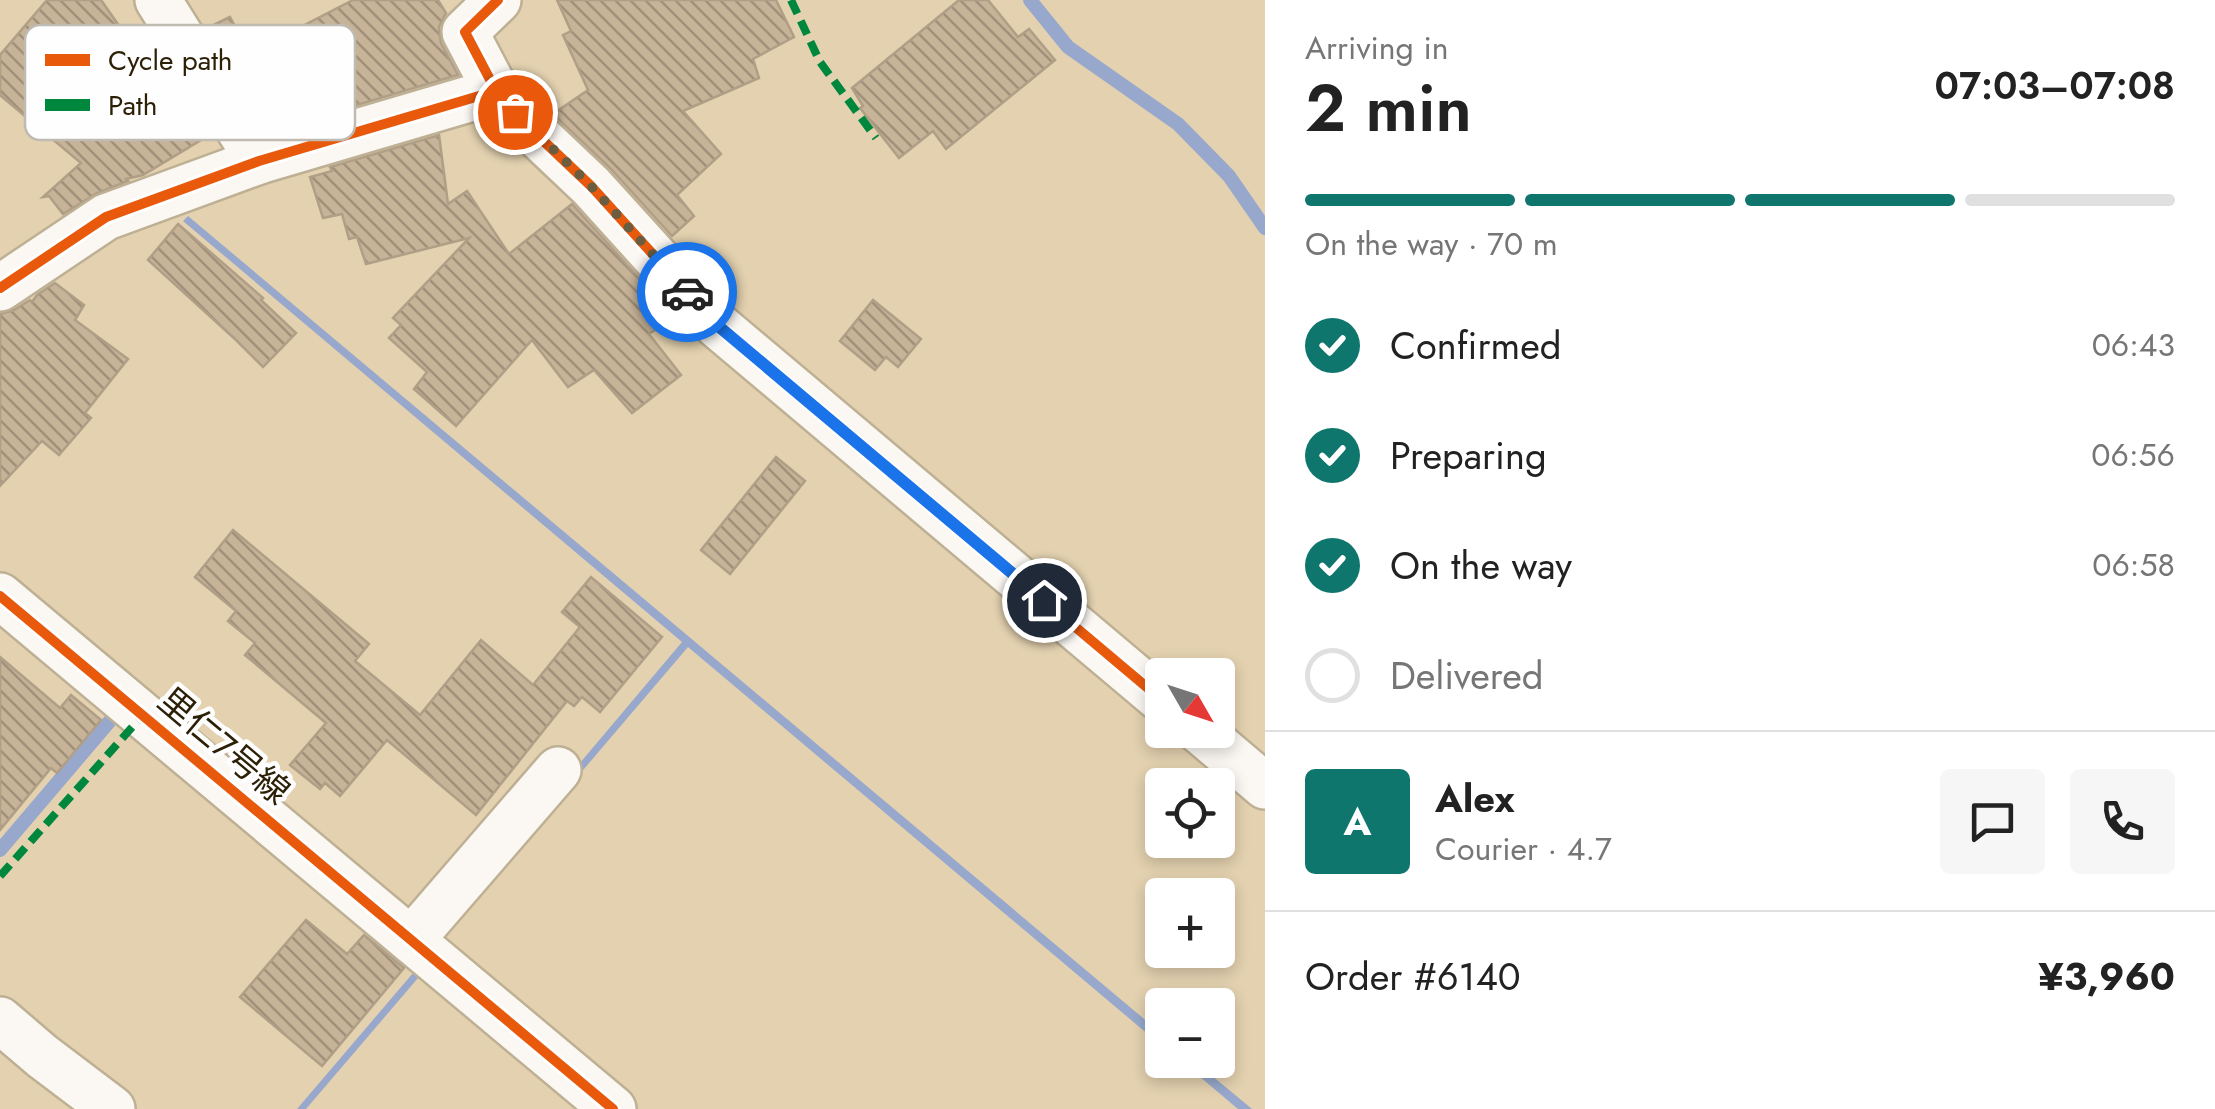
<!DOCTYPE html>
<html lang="en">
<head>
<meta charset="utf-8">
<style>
	:root { --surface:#fff; --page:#f6f6f6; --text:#222; --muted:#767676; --line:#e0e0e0; --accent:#0f766e }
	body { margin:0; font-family:Jost,"Noto Sans JP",sans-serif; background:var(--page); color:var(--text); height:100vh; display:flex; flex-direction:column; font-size:38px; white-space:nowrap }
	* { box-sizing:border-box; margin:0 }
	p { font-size:32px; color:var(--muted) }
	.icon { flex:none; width:55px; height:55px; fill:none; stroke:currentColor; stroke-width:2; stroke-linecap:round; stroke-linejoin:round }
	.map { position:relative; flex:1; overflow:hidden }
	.panel { display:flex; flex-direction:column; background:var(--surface); width:950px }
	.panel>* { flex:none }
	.needle { width:65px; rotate:129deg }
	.controls { position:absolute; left:1145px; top:658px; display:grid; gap:20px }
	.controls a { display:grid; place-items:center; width:90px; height:90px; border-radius:10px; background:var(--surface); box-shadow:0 5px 15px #0003; font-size:50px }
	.pin { position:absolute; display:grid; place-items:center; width:85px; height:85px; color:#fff; margin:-42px; border:5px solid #fff; border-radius:50%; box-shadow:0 2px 10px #0007 }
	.courier { position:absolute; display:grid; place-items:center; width:100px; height:100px; margin:-50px; border:8px solid #1a73e8; border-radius:50%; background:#fff; color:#222; box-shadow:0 2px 12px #0007 }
	.head em { font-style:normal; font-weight:600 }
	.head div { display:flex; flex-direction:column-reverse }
	.head { display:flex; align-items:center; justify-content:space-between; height:170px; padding:0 40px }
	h1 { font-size:65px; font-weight:600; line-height:75px }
	.bar { display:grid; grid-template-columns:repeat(4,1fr); gap:15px 10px; align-content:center; height:120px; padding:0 40px }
	.bar i { height:12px; border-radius:8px; background:var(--line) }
	.bar .selected { background:var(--accent) }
	.bar p { grid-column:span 4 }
	.line { display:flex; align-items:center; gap:25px; padding:0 40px; border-top:2px solid var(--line) }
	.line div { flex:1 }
	.round { display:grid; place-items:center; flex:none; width:105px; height:105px; border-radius:10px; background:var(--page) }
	ol { padding:0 40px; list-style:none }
	li { display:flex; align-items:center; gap:30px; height:110px }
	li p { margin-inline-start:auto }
	li .icon { padding:10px; border-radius:50%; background:var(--accent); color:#fff; stroke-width:4 }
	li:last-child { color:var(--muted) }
	li i { width:55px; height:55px; border:5px solid var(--line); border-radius:50% }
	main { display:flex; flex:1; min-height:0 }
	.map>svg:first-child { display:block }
	.water { fill:#97a8cc }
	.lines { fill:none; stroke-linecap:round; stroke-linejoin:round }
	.stream { stroke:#97a8cc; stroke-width:14 }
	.building { fill:url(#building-back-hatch); stroke:#b09f86; stroke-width:2.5 }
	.minor-casing { stroke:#beb094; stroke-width:50 }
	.minor { stroke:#fbf8f3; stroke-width:45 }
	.quiet { stroke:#00873e; stroke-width:8; stroke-dasharray:15 8; stroke-linecap:butt }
	.cycleway-casing { stroke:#fefefe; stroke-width:16 }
	.cycleway { stroke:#e8590c; stroke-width:10 }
	.done { stroke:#6b5d40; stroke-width:10; stroke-dasharray:0 18 }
	.route { stroke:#1a73e8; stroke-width:12 }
	.labels { text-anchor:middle; stroke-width:9; stroke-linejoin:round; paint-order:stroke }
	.street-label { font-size:35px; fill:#2b1f05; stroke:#fefefe }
	.key { fill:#fefefe; stroke:#bfbbb3; stroke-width:2.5 }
	.key-label { font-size:28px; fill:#2b1f05 }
</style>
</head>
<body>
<main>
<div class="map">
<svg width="1265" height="1109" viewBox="0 0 1265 1109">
	<defs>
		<pattern id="building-back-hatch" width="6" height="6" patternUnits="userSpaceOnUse" patternTransform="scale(2.5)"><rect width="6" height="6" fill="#c6b398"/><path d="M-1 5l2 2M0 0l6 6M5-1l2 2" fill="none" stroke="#a1917a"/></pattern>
	</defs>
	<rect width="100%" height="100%" fill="#e3d1af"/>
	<g class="water">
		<path d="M188 216 1162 1034V1046L688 647 439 939 434 936 682 642 183 221Z"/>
		<path d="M741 314 1170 675H1162L737 320Z"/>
		<path d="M419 966 424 971 306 1109H297Z"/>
		<path d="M1180 1060H1193L1252 1109H1238Z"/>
	</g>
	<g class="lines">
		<g class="stream">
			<path d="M1030 0 1068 47 1178 124 1229 176 1265 228"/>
			<path d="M0 850 120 709"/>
		</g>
	</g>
	<g class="building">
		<path d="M47 0H101L141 57 157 48 211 134 143 175 126 179 128 181 97 193 63 214 49 196 43 197 81 163 0 95V55Z"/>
		<path d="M353 0H438L446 13 439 27 441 43 458 75 303 121 289 97 309 74 284 89 260 48Z"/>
		<path d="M557 0H776L794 37 753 59 759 78 683 111 721 154 677 195 694 216 672 236 610 168 553 114 588 90 563 35 571 31Z"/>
		<path d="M959 0H988L1018 37 1029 29 1055 60 946 149 933 131 899 158 860 108 863 106 852 88Z"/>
		<path d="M230 17 260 72 241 82 207 28Z"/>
		<path d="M439 135 448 204 467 191 509 254 572 204 674 317 649 334 681 375 632 413 594 370 568 387 532 340 456 426 414 389 427 372 389 338 401 325 393 318 469 238 366 264 357 237 349 239 342 214 323 218 310 177 332 171 330 167Z"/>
		<path d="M178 224 263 298 261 300 296 333 263 367 236 340 148 260Z"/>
		<path d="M55 283 84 305 75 320 128 359 85 413 91 418 59 455 42 441 0 486V314L14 310 30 300 32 302 37 295Z"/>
		<path d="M873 300 921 339 898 367 886 357 875 370 840 341Z"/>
		<path d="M776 457 805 481 730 574 701 550Z"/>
		<path d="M233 530 369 644 355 661 420 715 481 640 533 685 580 627 562 612 591 577 662 637 600 712 582 697 574 706 567 701 476 815 387 740 340 796 325 783 320 789 290 765 326 723 245 655 255 643 228 621 236 611 195 577Z"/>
		<path d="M0 657 60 708 71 695 101 720 57 773 51 768 0 830Z"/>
		<path d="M306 920 347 954 364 935 404 968 322 1066 240 997Z"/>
	</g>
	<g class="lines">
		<defs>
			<g id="minor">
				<path d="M158 0 259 161"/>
				<path d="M496 91 534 132 591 186 717 325 1162 700"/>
				<path d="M0 288 106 217 259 161 496 91 465 32 498 0"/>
				<path d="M0 596 613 1109"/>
				<path d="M1199 730 1265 786"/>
				<path d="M411 940 558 770"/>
				<path d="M0 1020 42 1056 112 1109"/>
			</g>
		</defs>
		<use href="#minor" class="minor-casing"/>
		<use href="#minor" class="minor"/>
		<g class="quiet">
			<path d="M791 0 820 62 876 138"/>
			<path d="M0 876 143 715"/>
		</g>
		<defs>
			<g id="cycleway">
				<path d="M496 91 534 132 591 186 717 325 1162 700"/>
				<path d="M0 288 106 217 259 161 496 91 465 32 498 0"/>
				<path d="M0 596 613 1109"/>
			</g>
		</defs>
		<use href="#cycleway" class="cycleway-casing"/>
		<use href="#cycleway" class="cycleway"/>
	</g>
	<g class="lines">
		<path class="done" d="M515 112 591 186 687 292"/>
		<path class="route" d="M687 292 717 325 1044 600"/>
	</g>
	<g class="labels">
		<g class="street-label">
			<text transform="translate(224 746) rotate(40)" y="12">里仁7号線</text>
		</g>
	</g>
	<rect x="25" y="25" width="330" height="115" rx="15" class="key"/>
	<rect x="45" y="54" width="45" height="12" fill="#e8590c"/>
	<rect x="45" y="99" width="45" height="12" fill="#00873e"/>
	<g class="key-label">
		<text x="108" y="70">Cycle path</text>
		<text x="108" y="115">Path</text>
	</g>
</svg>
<div class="controls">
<a><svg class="needle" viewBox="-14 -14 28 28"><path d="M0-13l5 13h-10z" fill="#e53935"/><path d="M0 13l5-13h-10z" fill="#767676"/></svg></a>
<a><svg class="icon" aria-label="locate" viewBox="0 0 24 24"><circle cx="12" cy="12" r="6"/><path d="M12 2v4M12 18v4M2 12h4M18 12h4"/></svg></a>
<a>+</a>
<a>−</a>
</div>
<div class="pin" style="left:515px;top:112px;background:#ea580c"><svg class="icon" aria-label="bag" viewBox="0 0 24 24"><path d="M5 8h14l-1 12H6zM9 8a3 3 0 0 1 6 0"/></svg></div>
<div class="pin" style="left:1044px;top:600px;background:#1f2937"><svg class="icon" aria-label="home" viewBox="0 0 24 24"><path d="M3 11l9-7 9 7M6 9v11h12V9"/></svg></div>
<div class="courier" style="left:687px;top:292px"><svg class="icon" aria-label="car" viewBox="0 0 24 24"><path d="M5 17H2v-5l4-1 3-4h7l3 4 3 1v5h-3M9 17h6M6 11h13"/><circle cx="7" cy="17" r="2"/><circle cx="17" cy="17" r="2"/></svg></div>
</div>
<section class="panel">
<div class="head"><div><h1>2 min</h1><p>Arriving in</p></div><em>07:03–07:08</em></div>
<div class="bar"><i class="selected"></i><i class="selected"></i><i class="selected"></i><i></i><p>On the way · 70 m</p></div>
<ol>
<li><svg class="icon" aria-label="check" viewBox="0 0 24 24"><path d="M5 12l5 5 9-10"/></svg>Confirmed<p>06:43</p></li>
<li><svg class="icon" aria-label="check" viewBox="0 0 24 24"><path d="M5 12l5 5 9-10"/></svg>Preparing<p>06:56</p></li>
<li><svg class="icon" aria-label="check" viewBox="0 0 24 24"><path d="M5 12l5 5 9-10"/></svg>On the way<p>06:58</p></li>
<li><i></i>Delivered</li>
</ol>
<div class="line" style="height:180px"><b class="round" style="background:var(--accent);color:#fff">A</b><div><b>Alex</b><p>Courier · 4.7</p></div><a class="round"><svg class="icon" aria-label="chat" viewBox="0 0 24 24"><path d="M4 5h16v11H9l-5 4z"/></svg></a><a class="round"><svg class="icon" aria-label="phone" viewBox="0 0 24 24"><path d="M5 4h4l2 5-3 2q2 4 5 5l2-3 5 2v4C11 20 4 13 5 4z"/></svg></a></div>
<div class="line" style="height:130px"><div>Order #6140</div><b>¥3,960</b></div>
</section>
</main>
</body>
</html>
